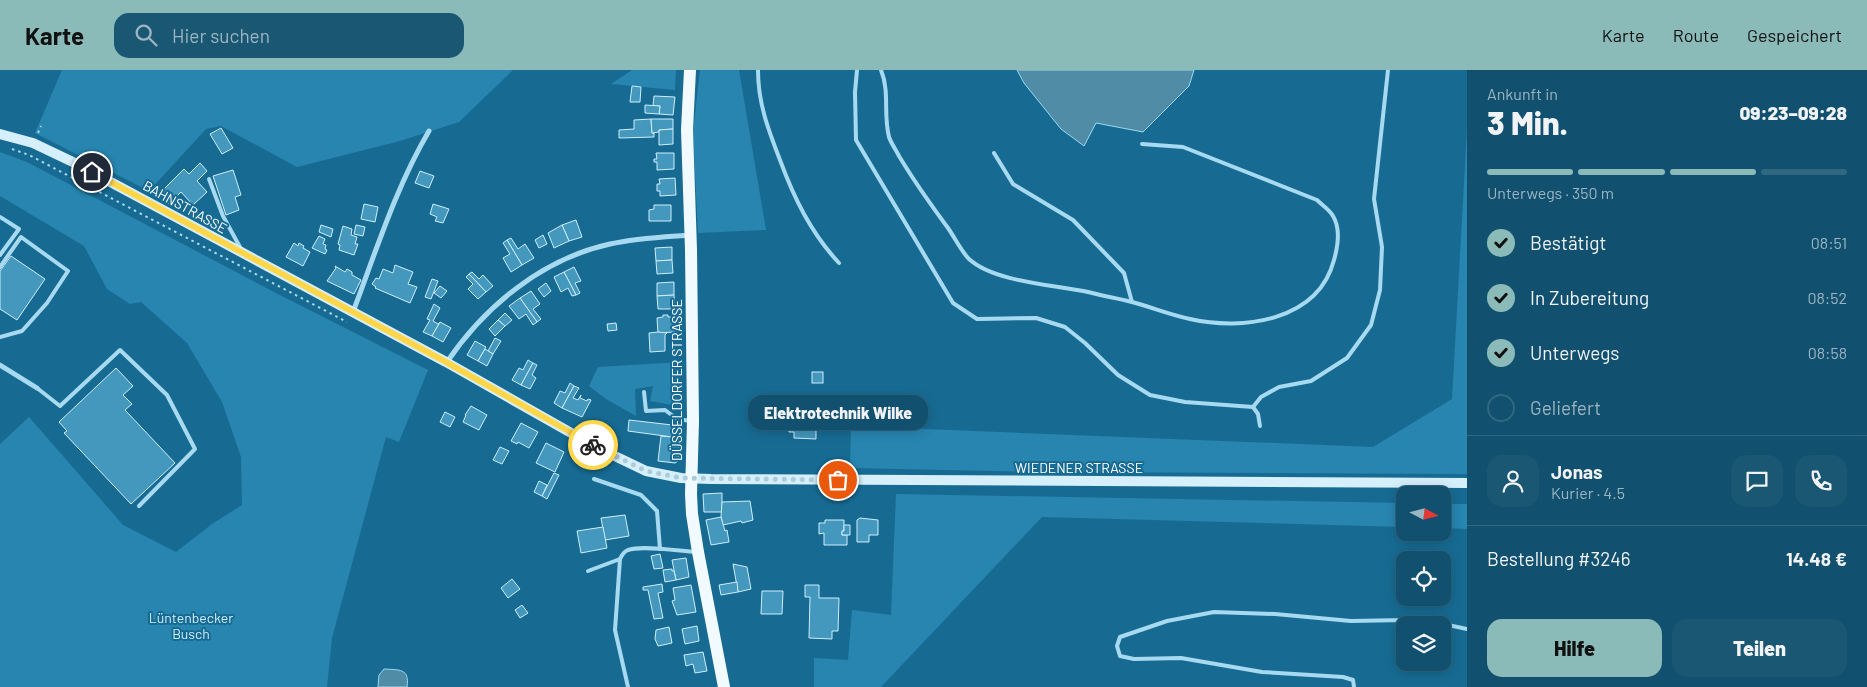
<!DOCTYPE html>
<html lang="de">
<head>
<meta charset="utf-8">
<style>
	:root { --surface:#11506e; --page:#1a5773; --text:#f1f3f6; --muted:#9cb5c2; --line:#306781; --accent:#8bbbb9 }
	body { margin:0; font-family:Barlow,sans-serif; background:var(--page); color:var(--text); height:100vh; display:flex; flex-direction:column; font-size:19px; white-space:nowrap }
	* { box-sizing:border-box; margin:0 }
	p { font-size:16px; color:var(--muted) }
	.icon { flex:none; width:28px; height:28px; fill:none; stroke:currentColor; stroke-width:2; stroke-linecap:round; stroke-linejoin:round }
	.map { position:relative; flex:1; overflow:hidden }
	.details { display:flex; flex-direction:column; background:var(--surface); width:400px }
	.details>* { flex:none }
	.needle { width:32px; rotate:97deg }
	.buttons { position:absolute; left:1396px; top:416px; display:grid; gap:10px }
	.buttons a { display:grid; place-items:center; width:55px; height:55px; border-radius:10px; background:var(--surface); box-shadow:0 2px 12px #0003,0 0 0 1px var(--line); font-size:25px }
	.pin { position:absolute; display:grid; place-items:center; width:42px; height:42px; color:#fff; margin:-21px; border:2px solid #fff; border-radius:50%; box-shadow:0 1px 5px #0007 }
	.courier { position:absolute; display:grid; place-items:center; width:50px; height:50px; margin:-25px; border:4px solid #ffd54a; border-radius:50%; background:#fff; color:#222; box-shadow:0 1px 6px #0007 }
	.bubble { position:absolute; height:35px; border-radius:15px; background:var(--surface); box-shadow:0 2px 12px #0003,0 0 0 1px var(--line); font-size:16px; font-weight:800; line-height:35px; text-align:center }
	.head em { font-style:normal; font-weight:800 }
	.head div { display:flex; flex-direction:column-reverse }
	.head { display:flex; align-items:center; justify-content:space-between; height:85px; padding:0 20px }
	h1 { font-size:32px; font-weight:800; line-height:38px }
	.bar { display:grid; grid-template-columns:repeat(4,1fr); gap:8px 5px; align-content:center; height:60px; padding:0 20px }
	.bar i { height:6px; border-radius:4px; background:var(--line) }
	.bar .active { background:var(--accent) }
	.bar p { grid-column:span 4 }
	.line { display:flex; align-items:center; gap:12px; padding:0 20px; border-top:1px solid var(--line) }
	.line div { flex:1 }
	.round { display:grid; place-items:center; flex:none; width:52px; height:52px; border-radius:15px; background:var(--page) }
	ol { padding:0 20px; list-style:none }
	li { display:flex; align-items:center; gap:15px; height:55px }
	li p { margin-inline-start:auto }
	li .icon { padding:5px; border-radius:50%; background:var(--accent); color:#111; stroke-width:4 }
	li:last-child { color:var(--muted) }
	li i { width:28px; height:28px; border:2px solid var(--line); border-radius:50% }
	.action { display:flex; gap:10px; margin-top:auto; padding:10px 20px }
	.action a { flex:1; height:58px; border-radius:15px; background:var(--accent); color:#111; font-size:20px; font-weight:800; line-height:58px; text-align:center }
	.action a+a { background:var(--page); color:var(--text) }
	header { display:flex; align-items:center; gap:30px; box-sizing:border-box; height:70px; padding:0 25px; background:var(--accent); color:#111 }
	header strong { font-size:24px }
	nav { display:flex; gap:28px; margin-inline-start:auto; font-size:18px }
	.search { width:350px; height:45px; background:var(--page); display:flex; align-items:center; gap:12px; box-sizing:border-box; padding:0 18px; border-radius:15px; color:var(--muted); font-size:19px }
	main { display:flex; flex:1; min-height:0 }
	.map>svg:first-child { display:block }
	.green { fill:#2785b0 }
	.water { fill:#518ca6; stroke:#99d9f3 }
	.building { fill:#4497bd; stroke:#ceeefb }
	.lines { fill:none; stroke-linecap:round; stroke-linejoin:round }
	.path { stroke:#a7daf0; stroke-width:2; stroke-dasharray:2.5 4; stroke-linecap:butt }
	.service { stroke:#a7daf0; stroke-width:4 }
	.minor { stroke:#a7daf0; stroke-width:5 }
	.secondary { stroke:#d5effb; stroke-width:10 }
	.primary { stroke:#f0faff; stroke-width:12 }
	.done { stroke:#aecbd9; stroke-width:5; stroke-dasharray:0 9 }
	.route { stroke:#ffd54a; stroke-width:6 }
	.labels { text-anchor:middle; stroke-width:4; stroke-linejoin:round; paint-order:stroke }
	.street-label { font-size:14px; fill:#fff; stroke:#176b93 }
	.park-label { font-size:14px; fill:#ceeefb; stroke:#176b93 }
</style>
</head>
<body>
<header>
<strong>Karte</strong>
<div class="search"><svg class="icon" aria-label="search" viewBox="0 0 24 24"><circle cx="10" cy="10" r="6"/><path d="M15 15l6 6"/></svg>Hier suchen</div>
<nav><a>Karte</a><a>Route</a><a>Gespeichert</a></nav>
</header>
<main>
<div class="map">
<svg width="1467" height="617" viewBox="0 0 1467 617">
	<rect width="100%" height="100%" fill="#176b93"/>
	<g class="green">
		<path d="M62 0H513L459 52 400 71 297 97 221 56 206 59 149 121 35 63Z"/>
		<path d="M632 0H676L675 20 611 14Z"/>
		<path d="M700 0H739L766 160 698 163 693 62Z"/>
		<path d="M1467 59V404L1042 402 850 398 851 356 1373 377 1452 329Z"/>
		<path d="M0 82 27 92 276 223 428 300 399 372 386 367 332 568 327 617H0V374L29 347 123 455 176 482 212 454 242 435 241 387 222 332 187 273 141 232 130 234 107 219 84 176 0 126Z"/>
		<path d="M680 292 676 312 678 336 650 331 653 316 635 319 636 346 606 329 589 316 598 297Z"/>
		<path d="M896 424 1405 433V457L1042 447 881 617H814V588L848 590 852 540 891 545Z"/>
		<path d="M1442 434H1467V459L1443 458Z"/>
	</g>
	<g class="water">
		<path d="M1017 0H1194L1189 16 1143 62 1096 53 1084 76 1061 59 1024 13Z"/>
		<path d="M384 599C399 600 410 598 407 617H378L379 605Z"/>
	</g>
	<g class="building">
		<path d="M632 16 641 17 640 32H630Z"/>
		<path d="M654 26 675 27 673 45 659 44 660 36H653Z"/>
		<path d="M645 35 660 36 659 44 645 43Z"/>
		<path d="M651 49 652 63H654V67L619 68V60L634 59V50Z"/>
		<path d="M651 49H673V59L659 60V62L652 63Z"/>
		<path d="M221 58 233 78 222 84 210 64Z"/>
		<path d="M673 59V74L659 75V60Z"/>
		<path d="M656 83H674V99L657 100V92H654V89H657Z"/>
		<path d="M200 93 207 101 197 111 207 122 193 135 181 122 169 134 159 124 184 99 189 104Z"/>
		<path d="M233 100 241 125 235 127 239 140 226 145 213 106Z"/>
		<path d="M420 101 434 106 429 118 415 113Z"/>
		<path d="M675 108 676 125 660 126V121H657V114H660L659 109Z"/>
		<path d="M364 134 378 137 375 152 361 149Z"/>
		<path d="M433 134 449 139 443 153 435 151 437 147 430 144Z"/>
		<path d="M654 135H671V151H649V140L654 139Z"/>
		<path d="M576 150 582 167 569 171 562 155Z"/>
		<path d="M321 155 333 159 331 167 319 162Z"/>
		<path d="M356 155 365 157 363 166 354 164Z"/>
		<path d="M562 155 569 171 554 178 548 163Z"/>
		<path d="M343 156 352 159 351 165 357 167 355 174H358L354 185 339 180 340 175 338 174Z"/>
		<path d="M543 165 547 174 539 178 535 170Z"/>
		<path d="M319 166 325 169 323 174 326 175 325 179 327 180 325 184 312 178Z"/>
		<path d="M511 168 518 179 525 174 534 188 522 195 507 170Z"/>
		<path d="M507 170 522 195 511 202 503 188 510 184 503 173Z"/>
		<path d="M294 173 298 176 299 173 304 176 303 178 310 182 303 196 286 187Z"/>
		<path d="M672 177V190L656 191 655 178Z"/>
		<path d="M11 186 45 209 17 250 0 239V201Z"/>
		<path d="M672 190 673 203 657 204 656 191Z"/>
		<path d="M395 195 413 202 408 214 417 217 410 233 375 218 376 217 372 214 376 208 379 209 383 199 393 203Z"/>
		<path d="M335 196 345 202 347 199 352 202V205L361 210 354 224 327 211 336 198Z"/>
		<path d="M574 197 581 211 575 213 580 223 576 225 564 202Z"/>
		<path d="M472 202 479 209 483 205 493 216 486 222 469 204Z"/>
		<path d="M564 202 576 225 572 226 568 218 561 222 554 207Z"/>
		<path d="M469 204 486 222 478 229 468 219 473 214 466 207Z"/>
		<path d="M432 209 438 211 431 229 425 227Z"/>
		<path d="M674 212V225L657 226V213Z"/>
		<path d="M546 213 551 221 544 227 538 219Z"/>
		<path d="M440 216 447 221 441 228 434 223Z"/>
		<path d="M531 221 540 234 533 239 541 249 537 252 520 228Z"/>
		<path d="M674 225 675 239H658L657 226Z"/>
		<path d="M520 228 537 252 533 255 526 244 519 249 509 236Z"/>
		<path d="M434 234 440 238 433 251 438 254 440 252 432 266 423 262 430 250 427 249Z"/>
		<path d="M505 243 512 250 505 256 498 250Z"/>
		<path d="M663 245H668V247H675V262L658 263 657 248 663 247Z"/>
		<path d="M498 250 505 256 495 266 489 259Z"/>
		<path d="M440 252 451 258 443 272 432 266Z"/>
		<path d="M616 253 617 260 608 261 607 254Z"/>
		<path d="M658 262 667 263 665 265V281L650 282 649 263Z"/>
		<path d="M495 268 501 271 493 284 488 281Z"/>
		<path d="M475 271 486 277 478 291 467 285Z"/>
		<path d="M485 279 493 284 487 296 478 291Z"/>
		<path d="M528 290 533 293 521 315 512 310 519 298 523 300Z"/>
		<path d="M533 293 537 295 532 305 536 308 530 319 521 315Z"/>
		<path d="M116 298 133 316 123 325 132 334 125 340 175 393 131 434 64 363 67 361 59 352Z"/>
		<rect x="812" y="302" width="11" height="11"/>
		<path d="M570 313 574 316 562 338 554 333 560 321 565 323Z"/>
		<path d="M574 316 579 318 573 328 578 330 581 325 580 328 587 331 588 329 591 330 582 347 562 338Z"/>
		<path d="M471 336 487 345 479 360 463 352 466 345H465Z"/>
		<path d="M445 342 455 347 450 357 440 352Z"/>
		<path d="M629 350 681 356 680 368 628 361Z"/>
		<path d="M521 353 538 362 529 378 518 372 517 374 511 371Z"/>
		<path d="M816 353V369L794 368V362H789V354Z"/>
		<path d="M661 366 680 368 678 391 675 393 658 391Z"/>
		<path d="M546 373 564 382 555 402 536 393Z"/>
		<path d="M500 377 509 381 502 394 493 390Z"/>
		<path d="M554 403 559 405 547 429 542 426Z"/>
		<path d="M539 411 547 415 542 426 534 422Z"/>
		<path d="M722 423V442H704L703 424Z"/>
		<path d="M750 431 753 450 742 453 741 451 723 455 721 447 722 432Z"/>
		<path d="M625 445 629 466 605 470 601 448Z"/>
		<path d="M721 447 725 461 727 460 729 472 711 475 706 450Z"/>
		<path d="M860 448 878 450V465H869V472H857V450Z"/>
		<path d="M825 450H844V461H842V465H847V475H824V463L819 464V453H825Z"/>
		<path d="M844 455H850V465H842V461H844Z"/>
		<path d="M603 457 607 478 581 483 577 461Z"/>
		<path d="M660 484 663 498 654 499 651 486Z"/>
		<path d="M686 488 689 507 676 510 672 490Z"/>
		<path d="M733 494 747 497 751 519 738 522Z"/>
		<path d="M672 499V501H674L676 510 665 512 663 500Z"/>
		<path d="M512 509 520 519 508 528 501 518Z"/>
		<path d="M737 512 738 522 721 525 719 515Z"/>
		<path d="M662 514 663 522 658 523 663 548 654 549 648 520H643V517Z"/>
		<path d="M691 515 696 542 677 545 672 531 675 530 673 518Z"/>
		<path d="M805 515H819V528H839L838 561H832V569L809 568 810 527H805Z"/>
		<path d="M762 521H783L782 544H761Z"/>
		<path d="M522 535 528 543 520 548 515 540Z"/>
		<path d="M697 556 699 571 685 574 682 559Z"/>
		<path d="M669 557 672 573 658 576 655 569 656 560Z"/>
		<path d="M703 582 707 601 695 603 693 594 686 596 684 585Z"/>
	</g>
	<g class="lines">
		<g class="path">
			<path d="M38 63 41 56"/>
			<path d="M12 79 29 85 347 252"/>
		</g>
		<g class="service">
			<path d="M758 0C758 33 768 59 780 90 794 128 811 163 839 193"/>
			<path d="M857 0 855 22 856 70 953 233 977 249 1036 248 1065 257 1085 273 1118 305 1150 325 1185 332 1253 337 1261 327 1279 317 1311 311 1347 288 1371 255 1380 220 1382 177 1374 129 1388 0"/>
			<path d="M881 0C890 22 883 44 889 67 891 73 896 80 899 86 914 111 931 135 948 158 955 168 961 181 969 189 994 212 1054 215 1088 222 1102 226 1117 228 1132 232 1151 237 1170 245 1190 249 1243 261 1318 251 1334 190 1338 176 1341 159 1333 146 1330 140 1322 135 1317 130L1183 77 1142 74"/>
			<path d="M994 83 1013 114 1073 150 1124 203 1132 232"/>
			<path d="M209 109 223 146 241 179"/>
			<path d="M0 147 19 159 0 185"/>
			<path d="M0 197 21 167 68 201 47 233 22 261 0 267"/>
			<path d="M37 318 60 336 120 280 167 325 195 379 139 436"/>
			<path d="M644 322 646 341 665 340 677 349 691 351"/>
			<path d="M1253 337 1258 344 1260 356"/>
			<path d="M594 409 641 425 657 441 660 479"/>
			<path d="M588 501 620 489"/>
			<path d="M628 617 615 560 620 489C622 485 623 482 628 480 642 475 679 481 696 482"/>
			<path d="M1354 617 1353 610 1343 607 1262 602 1181 588 1134 589 1120 586 1117 576 1120 567 1167 551 1214 542 1275 544 1351 551 1404 550 1439 553 1467 559"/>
		</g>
		<g class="minor">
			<path d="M353 242C376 181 396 117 429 61"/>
			<path d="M447 292C485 236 542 189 610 174 636 168 663 167 690 165"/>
			<path d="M0 295 37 318"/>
		</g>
		<path class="secondary" d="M0 64 33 73 77 94 446 292 596 377 646 401 681 408 711 409 1467 413"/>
		<path class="primary" d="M690 0 687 60 691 180 693 351 691 424 692 444 698 482 724 617"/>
	</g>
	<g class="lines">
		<path class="done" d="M593 375 646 401 681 408 838 410"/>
		<path class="route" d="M92 102 446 292 593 375"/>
	</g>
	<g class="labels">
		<g class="street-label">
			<text transform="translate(185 137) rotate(29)" y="5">BAHNSTRASSE</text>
			<text transform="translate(677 310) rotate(-90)" y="5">DÜSSELDORFER STRASSE</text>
			<text x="1079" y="403">WIEDENER STRASSE</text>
		</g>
		<g class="park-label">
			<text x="191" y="553">Lüntenbecker<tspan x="191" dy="16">Busch</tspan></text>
		</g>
	</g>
</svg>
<div class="buttons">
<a><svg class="needle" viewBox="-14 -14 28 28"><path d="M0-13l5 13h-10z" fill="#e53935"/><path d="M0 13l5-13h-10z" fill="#9cb5c2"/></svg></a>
<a><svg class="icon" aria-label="locate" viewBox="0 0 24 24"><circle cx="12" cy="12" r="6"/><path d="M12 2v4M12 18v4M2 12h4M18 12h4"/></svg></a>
<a><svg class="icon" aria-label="layers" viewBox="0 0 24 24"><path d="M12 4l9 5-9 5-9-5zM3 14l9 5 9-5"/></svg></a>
</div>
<div class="pin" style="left:838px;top:410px;background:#ea580c"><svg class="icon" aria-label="bag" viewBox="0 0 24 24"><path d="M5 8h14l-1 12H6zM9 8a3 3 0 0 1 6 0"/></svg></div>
<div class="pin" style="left:92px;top:102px;background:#1f2937"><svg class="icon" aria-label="home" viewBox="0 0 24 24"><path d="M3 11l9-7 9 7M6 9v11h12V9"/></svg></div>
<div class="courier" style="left:593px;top:375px"><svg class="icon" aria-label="bike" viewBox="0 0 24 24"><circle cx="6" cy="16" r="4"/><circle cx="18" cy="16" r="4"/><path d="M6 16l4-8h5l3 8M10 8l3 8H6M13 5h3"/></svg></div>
<div class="bubble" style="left:748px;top:325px;width:180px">Elektrotechnik Wilke</div>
</div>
<section class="details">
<div class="head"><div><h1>3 Min.</h1><p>Ankunft in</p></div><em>09:23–09:28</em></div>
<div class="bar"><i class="active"></i><i class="active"></i><i class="active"></i><i></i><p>Unterwegs · 350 m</p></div>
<ol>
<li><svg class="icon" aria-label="check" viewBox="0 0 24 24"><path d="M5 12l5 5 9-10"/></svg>Bestätigt<p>08:51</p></li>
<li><svg class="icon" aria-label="check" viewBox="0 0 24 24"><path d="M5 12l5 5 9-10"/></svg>In Zubereitung<p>08:52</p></li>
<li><svg class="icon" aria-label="check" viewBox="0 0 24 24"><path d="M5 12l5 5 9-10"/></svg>Unterwegs<p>08:58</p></li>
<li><i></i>Geliefert</li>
</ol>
<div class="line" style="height:90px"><a class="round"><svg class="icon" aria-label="person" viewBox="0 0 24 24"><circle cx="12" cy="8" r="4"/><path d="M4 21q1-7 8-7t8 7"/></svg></a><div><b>Jonas</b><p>Kurier · 4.5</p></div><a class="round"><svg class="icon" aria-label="chat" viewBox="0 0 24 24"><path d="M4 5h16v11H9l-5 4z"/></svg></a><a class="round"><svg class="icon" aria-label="phone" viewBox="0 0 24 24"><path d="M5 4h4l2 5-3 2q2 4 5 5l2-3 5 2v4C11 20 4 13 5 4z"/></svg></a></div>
<div class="line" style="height:65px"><div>Bestellung #3246</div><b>14.48 €</b></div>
<div class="action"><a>Hilfe</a><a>Teilen</a></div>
</section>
</main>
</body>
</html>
